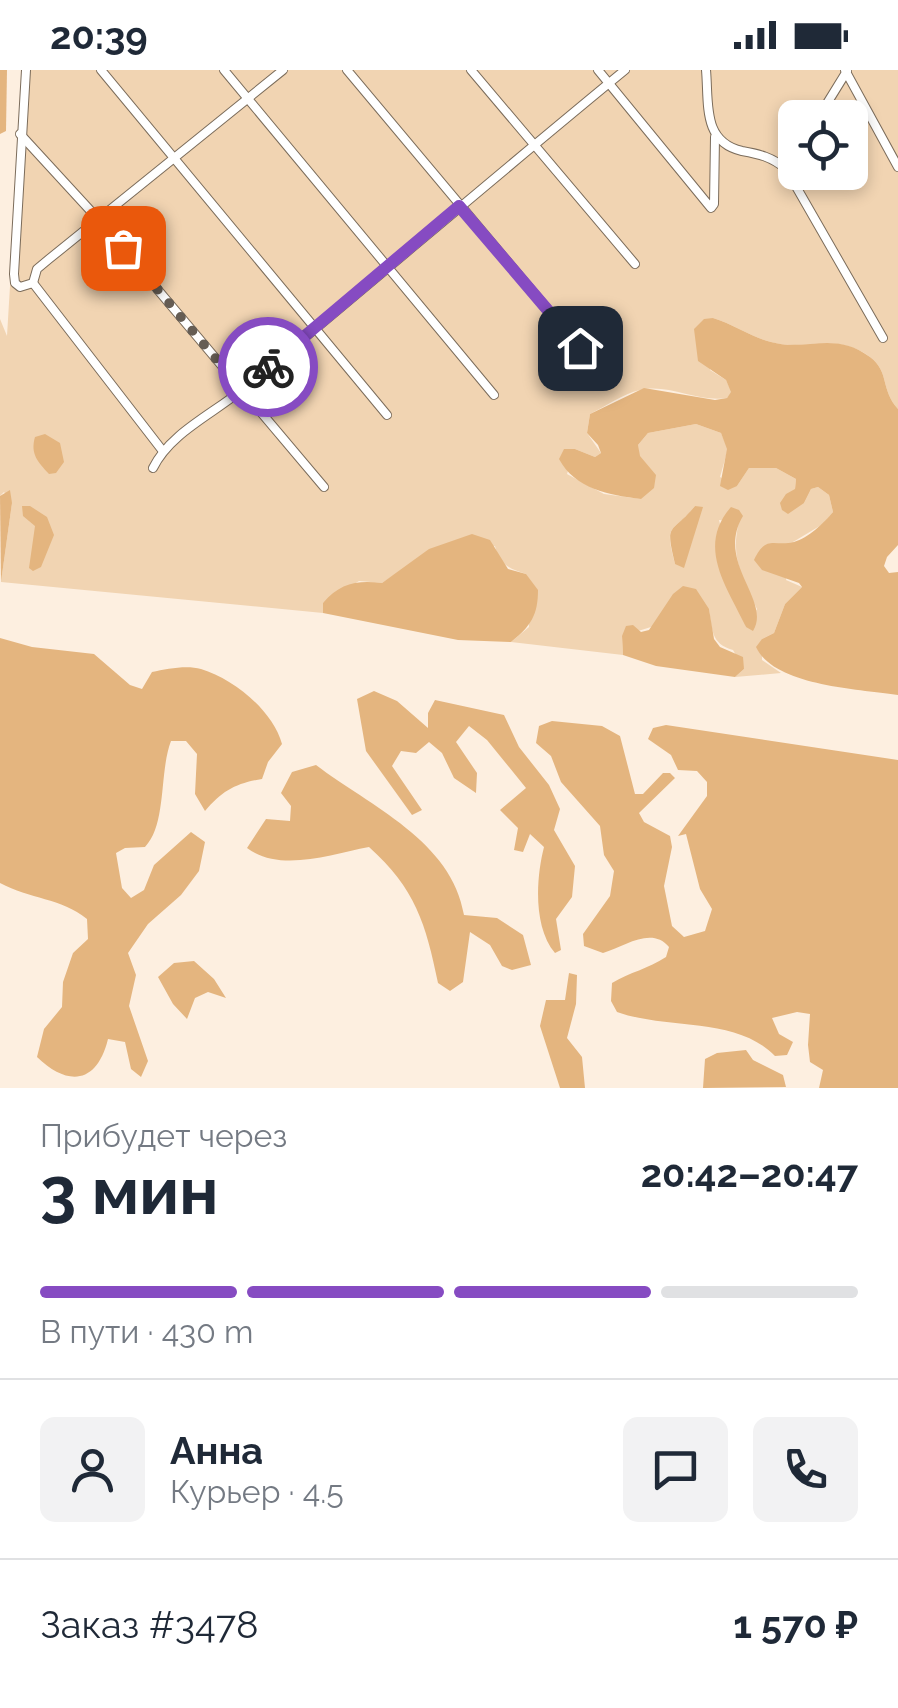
<!DOCTYPE html>
<html lang="ru">
<head>
<meta charset="utf-8">
<style>
	:root { --surface:#fff; --page:#f2f2f3; --text:#1f2937; --muted:#747a83; --line:#e0e1e3; --accent:#864bc2 }
	body { margin:0; font-family:Raleway,sans-serif; background:var(--page); color:var(--text); height:100vh; display:flex; flex-direction:column; font-size:38px; white-space:nowrap }
	* { box-sizing:border-box; margin:0 }
	p { font-size:32px; color:var(--muted) }
	.icon { flex:none; width:55px; height:55px; fill:none; stroke:currentColor; stroke-width:2; stroke-linecap:round; stroke-linejoin:round }
	.map { position:relative; height:1018px; overflow:hidden }
	.details { display:flex; flex-direction:column; background:var(--surface); flex:1 }
	.details>* { flex:none }
	.controls { position:absolute; left:778px; top:30px; display:grid; gap:20px }
	.controls a { display:grid; place-items:center; width:90px; height:90px; border-radius:15px; background:var(--surface); box-shadow:0 5px 15px #0003; font-size:50px }
	.pin { position:absolute; display:grid; place-items:center; width:85px; height:85px; color:#fff; margin:-42px; border-radius:20px; box-shadow:0 5px 15px #0006 }
	.courier { position:absolute; display:grid; place-items:center; width:100px; height:100px; margin:-50px; border:8px solid #864bc2; border-radius:50%; background:#fff; color:#222; box-shadow:0 2px 12px #0007 }
	.headline em { font-style:normal; font-weight:700 }
	.headline div { display:flex; flex-direction:column-reverse }
	.headline { display:flex; align-items:center; justify-content:space-between; height:170px; padding:0 40px }
	h1 { font-size:65px; font-weight:700; line-height:75px }
	.bar { display:grid; grid-template-columns:repeat(4,1fr); gap:15px 10px; align-content:center; height:120px; padding:0 40px }
	.bar i { height:12px; border-radius:8px; background:var(--line) }
	.bar .selected { background:var(--accent) }
	.bar p { grid-column:span 4 }
	.line { display:flex; align-items:center; gap:25px; padding:0 40px; border-top:2px solid var(--line) }
	.line div { flex:1 }
	.round { display:grid; place-items:center; flex:none; width:105px; height:105px; border-radius:15px; background:var(--page) }
	.status { display:flex; justify-content:space-between; align-items:center; height:70px; padding:0 50px; background:var(--surface); direction:ltr }
	.status svg { height:28px; fill:currentColor }
	.map>svg:first-child { display:block }
	.green { fill:#f1d4b2; fill-rule:evenodd }
	.forest { fill:#e4b57f }
	.lines { fill:none; stroke-linecap:round; stroke-linejoin:round }
	.minor-casing { stroke:#7b6c5b; stroke-width:10 }
	.minor { stroke:#fff; stroke-width:8 }
	.done { stroke:#665d54; stroke-width:10; stroke-dasharray:0 18 }
	.route { stroke:#864bc2; stroke-width:12 }
</style>
</head>
<body>
<div class="status"><b>20:39</b><svg viewBox="0 0 49 12"><path d="M0 12V9h3v3zM5 12V6h3v6zM10 12V3h3v9zM15 12V0h3v12zM26 1h20v11H26zM47 4h2v5h-2z"/></svg></div>
<div class="map">
<svg width="898" height="1018" viewBox="0 0 898 1018">
	<rect width="100%" height="100%" fill="#fdefe0"/>
	<path class="green" d="M23 0H898V339C880 319 890 302 870 287 834 261 806 282 771 272 751 267 733 254 713 248L710 300 726 310 732 322 727 328C699 333 668 313 640 320 623 324 606 336 590 344L587 363 601 383 595 387 575 379 567 404 604 424 641 429 638 375 648 363 696 354 721 363 728 379 720 407 737 416 749 398H776L796 409 795 419 804 433 811 419 818 417 829 425 833 442 823 454 793 472 786 510 802 517 785 534 774 563 762 569V590L781 603 735 607 744 599 733 580C711 574 712 559 709 539L622 566 623 585 511 572 529 557 526 504C509 499 499 494 495 476L400 501 382 513 359 511 323 533V543L1 512 12 433 4 422 0 426V249L7 266ZM795 48H850V102H795ZM695 436C697 459 694 479 675 494 664 452 671 465 695 436ZM719 450 739 452C730 487 742 508 757 539L746 557Z"/>
	<g class="forest">
		<path d="M0 0H7L6 61 0 64Z"/>
		<path d="M713 248C733 254 751 267 771 272 806 282 834 260 870 287 890 302 880 319 898 339V475L887 487 884 496 889 503 898 502V625C859 619 774 616 756 577L762 569 774 563 785 534 802 517 799 513 762 500 754 490C766 464 774 477 794 472 808 468 824 453 833 442L829 425 818 417 811 419 804 433 788 444 782 440 780 433 786 424 795 419 796 409 776 398H749L737 416 728 420 720 416 727 379 721 363 696 354 648 363 638 375 640 386 656 405 654 418 641 429C609 425 575 419 559 389L564 379H575L595 387 601 383 598 375 587 363 590 344 644 318 715 330 727 328 731 322 726 310 698 291 694 259 704 249Z"/>
		<path d="M45 364 60 373 64 392 56 403 49 404C38 392 30 384 35 367Z"/>
		<path d="M10 420 12 433 1 512 0 426Z"/>
		<path d="M30 436 47 447 54 465 41 497 33 501 29 498 35 456 23 446 22 436Z"/>
		<path d="M695 436 703 437 684 498 675 494C665 451 670 466 695 436Z"/>
		<path d="M731 437 739 440 743 446C715 493 772 530 753 561L746 557C727 517 696 477 731 437Z"/>
		<path d="M472 464 490 470 508 499 526 504 538 520C538 545 531 556 511 572L458 570 323 543V533C340 513 357 510 382 513L429 479Z"/>
		<path d="M683 516 696 519 709 539 714 569 720 577 743 587 744 599 735 607 656 596 623 585 622 566 626 556 633 555 641 562 649 560 673 524Z"/>
		<path d="M0 568 32 577 94 584 130 615 142 619 152 602C167 599 186 595 201 599 234 609 273 641 282 674L268 692 262 709C236 713 222 721 205 741L195 724 197 684 186 671H171C159 702 167 754 145 777L125 778 116 783 122 818 131 828 144 820 154 795 191 762 205 772 199 801 181 825 148 854 128 883 136 905 129 936 148 991 141 1007 131 999 125 972 108 969C97 1014 68 1017 37 987L44 959 62 937 63 912 73 883 88 869 87 849C61 828 30 829 0 813Z"/>
		<path d="M374 621 397 631 428 658V643L435 630 504 645 519 677 549 715 560 739 554 760 575 796 572 827 556 849 561 880 555 883C533 857 536 808 544 777L530 764 523 782 514 780 518 758 500 740 526 718 487 670 469 656 456 672 477 703 476 723 454 708 442 683 429 672 416 683 401 681 392 696 422 740 412 745 366 681 357 629Z"/>
		<path d="M552 651 602 656 620 666 635 724H643L663 703H670L675 708 639 743 644 752 670 766 672 777 664 816 672 856 684 867 705 861 712 839 700 819 686 764 678 766 707 726V712L697 701 678 700 671 685 648 669 653 658 666 655 898 690V1018H819L823 1000 810 992 808 975 810 944 797 942 772 948 779 964 793 972 787 985 775 986C736 946 667 960 617 942L611 931 612 913C630 902 648 899 666 887L669 877C652 856 625 876 603 883L584 876 583 864 610 826 614 801 604 785 600 756 561 712 551 686 536 673 539 656Z"/>
		<path d="M316 695C370 736 452 771 464 845L497 848 523 865 531 895 512 900 502 896 490 875 470 862 463 912 450 921 438 913C426 854 415 818 369 777 331 784 281 803 247 778L266 749 290 751 291 736 281 723 292 702Z"/>
		<path d="M194 891 214 909 226 928 208 922 195 928 187 949 173 934 158 907 174 893Z"/>
		<path d="M569 903 577 905 576 934 567 968 582 987 585 1018H560L540 956 546 930H565Z"/>
		<path d="M746 980 753 990 783 1005 786 1017 703 1018 705 989 717 983Z"/>
	</g>
	<g class="lines">
		<defs>
			<g id="minor">
				<path d="M26 0 14 204 15 213 20 217 33 213"/>
				<path d="M101 0 387 345"/>
				<path d="M224 0 494 325"/>
				<path d="M347 0 580 278"/>
				<path d="M471 0 635 194"/>
				<path d="M598 0 711 138 714 134 715 67"/>
				<path d="M706 0C709 33 702 72 742 81 759 84 772 87 786 99L883 268"/>
				<path d="M845 0 898 97"/>
				<path d="M818 48 847 1"/>
				<path d="M20 64 99 150 324 417"/>
				<path d="M786 99 795 85"/>
				<path d="M33 213 37 199 49 189 283 0"/>
				<path d="M33 213 162 380"/>
				<path d="M153 398C170 363 213 344 243 319 371 213 497 105 625 0"/>
			</g>
		</defs>
		<use href="#minor" class="minor-casing"/>
		<use href="#minor" class="minor"/>
	</g>
	<g class="lines">
		<path class="done" d="M123 178 242 320 268 297"/>
		<path class="route" d="M268 297 459 136 580 278"/>
	</g>
</svg>
<div class="controls">
<a><svg class="icon" aria-label="locate" viewBox="0 0 24 24"><circle cx="12" cy="12" r="6"/><path d="M12 2v4M12 18v4M2 12h4M18 12h4"/></svg></a>
</div>
<div class="pin" style="left:123px;top:178px;background:#ea580c"><svg class="icon" aria-label="bag" viewBox="0 0 24 24"><path d="M5 8h14l-1 12H6zM9 8a3 3 0 0 1 6 0"/></svg></div>
<div class="pin" style="left:580px;top:278px;background:#1f2937"><svg class="icon" aria-label="home" viewBox="0 0 24 24"><path d="M3 11l9-7 9 7M6 9v11h12V9"/></svg></div>
<div class="courier" style="left:268px;top:297px"><svg class="icon" aria-label="bike" viewBox="0 0 24 24"><circle cx="6" cy="16" r="4"/><circle cx="18" cy="16" r="4"/><path d="M6 16l4-8h5l3 8M10 8l3 8H6M13 5h3"/></svg></div>
</div>
<section class="details">
<div class="headline"><div><h1>3 мин</h1><p>Прибудет через</p></div><em>20:42–20:47</em></div>
<div class="bar"><i class="selected"></i><i class="selected"></i><i class="selected"></i><i></i><p>В пути · 430 m</p></div>
<div class="line" style="height:180px"><a class="round"><svg class="icon" aria-label="person" viewBox="0 0 24 24"><circle cx="12" cy="8" r="4"/><path d="M4 21q1-7 8-7t8 7"/></svg></a><div><b>Анна</b><p>Курьер · 4.5</p></div><a class="round"><svg class="icon" aria-label="chat" viewBox="0 0 24 24"><path d="M4 5h16v11H9l-5 4z"/></svg></a><a class="round"><svg class="icon" aria-label="phone" viewBox="0 0 24 24"><path d="M5 4h4l2 5-3 2q2 4 5 5l2-3 5 2v4C11 20 4 13 5 4z"/></svg></a></div>
<div class="line" style="height:130px"><div>Заказ #3478</div><b>1 570 ₽</b></div>
</section>
</body>
</html>
